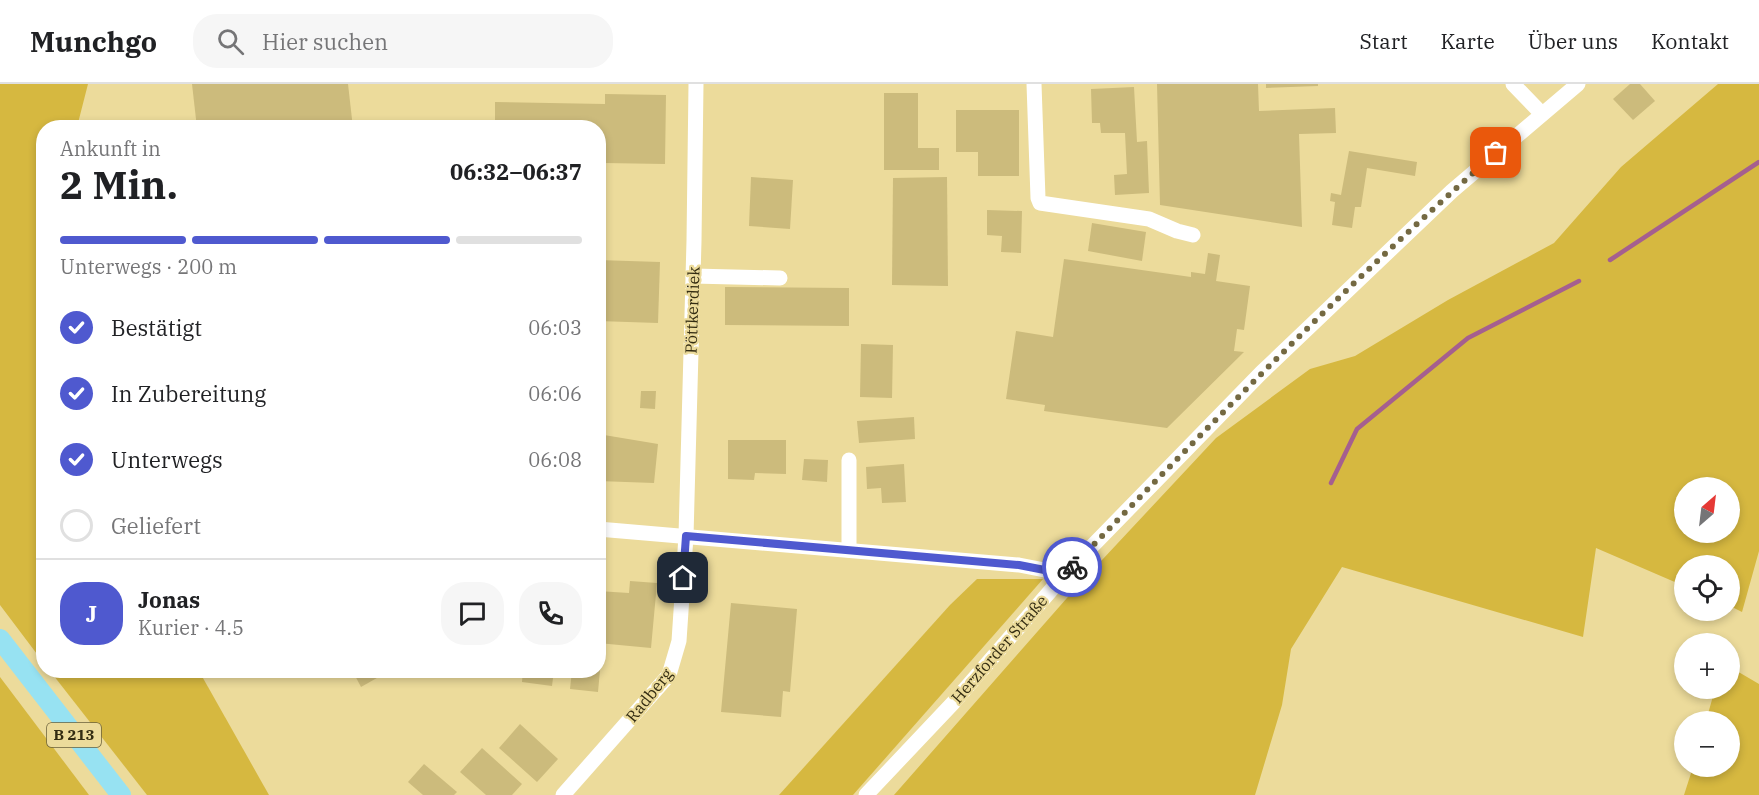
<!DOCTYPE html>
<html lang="de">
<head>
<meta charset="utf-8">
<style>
	:root { --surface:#fff; --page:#f6f6f6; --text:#202124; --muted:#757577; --line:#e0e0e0; --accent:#4f59cf }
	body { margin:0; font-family:"IBM Plex Serif",serif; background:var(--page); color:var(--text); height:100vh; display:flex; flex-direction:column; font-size:22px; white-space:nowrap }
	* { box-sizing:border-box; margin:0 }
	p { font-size:20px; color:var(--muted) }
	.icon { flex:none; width:33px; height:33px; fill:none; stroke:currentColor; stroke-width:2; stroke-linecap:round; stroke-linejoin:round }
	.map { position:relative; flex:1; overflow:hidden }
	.drawer { position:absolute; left:36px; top:36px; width:570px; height:558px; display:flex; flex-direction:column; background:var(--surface); border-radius:24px; box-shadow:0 3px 9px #0003 }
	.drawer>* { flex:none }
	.needle { width:39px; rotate:28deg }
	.tools { position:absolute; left:1674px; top:393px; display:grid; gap:12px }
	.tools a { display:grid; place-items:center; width:66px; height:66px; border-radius:50%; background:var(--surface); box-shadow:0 3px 9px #0003; font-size:30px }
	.pin { position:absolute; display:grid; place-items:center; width:51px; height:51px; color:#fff; margin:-26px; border-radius:12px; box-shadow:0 3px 9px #0006 }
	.courier { position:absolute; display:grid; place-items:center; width:60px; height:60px; margin:-30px; border:4px solid #4f59cf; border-radius:50%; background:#fff; color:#222; box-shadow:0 2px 8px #0007 }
	.head em { font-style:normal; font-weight:800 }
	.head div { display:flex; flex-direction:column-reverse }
	.head { display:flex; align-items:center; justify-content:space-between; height:102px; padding:0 24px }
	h1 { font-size:39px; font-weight:800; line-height:45px }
	.bar { display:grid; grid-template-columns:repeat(4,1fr); gap:9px 6px; align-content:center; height:72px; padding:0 24px }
	.bar i { height:8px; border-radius:4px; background:var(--line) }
	.bar .on { background:var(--accent) }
	.bar p { grid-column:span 4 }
	.line { display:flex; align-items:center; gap:15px; padding:0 24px; border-top:2px solid var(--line) }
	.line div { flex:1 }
	.round { display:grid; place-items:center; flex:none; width:63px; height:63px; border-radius:24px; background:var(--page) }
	ol { padding:0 24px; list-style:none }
	li { display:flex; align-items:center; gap:18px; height:66px }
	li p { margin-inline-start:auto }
	li .icon { padding:6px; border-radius:50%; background:var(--accent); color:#fff; stroke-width:4 }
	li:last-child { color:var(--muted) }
	li i { width:33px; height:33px; border:3px solid var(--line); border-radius:50% }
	header { display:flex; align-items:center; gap:36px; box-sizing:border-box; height:84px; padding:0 30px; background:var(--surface); border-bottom:2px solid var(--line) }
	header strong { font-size:28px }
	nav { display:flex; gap:33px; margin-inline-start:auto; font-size:21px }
	.search { width:420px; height:54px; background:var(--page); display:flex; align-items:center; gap:15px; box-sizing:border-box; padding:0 21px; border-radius:24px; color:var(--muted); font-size:22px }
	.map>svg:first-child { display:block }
	.green { fill:#d6b840; fill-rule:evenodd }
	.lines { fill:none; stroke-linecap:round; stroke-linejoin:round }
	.stream { stroke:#a55f8f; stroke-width:4.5 }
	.building { fill:#ccbb7c }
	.minor { stroke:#fff; stroke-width:15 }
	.major { stroke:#97e2f2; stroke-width:20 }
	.done { stroke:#746942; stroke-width:6; stroke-dasharray:0 10.8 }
	.route { stroke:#4f59cf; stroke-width:8 }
	.labels { text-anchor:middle; stroke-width:4.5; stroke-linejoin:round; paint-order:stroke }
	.shield { fill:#ecdb9b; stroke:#6a603b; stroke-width:1.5 }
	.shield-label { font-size:15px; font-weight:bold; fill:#332c12 }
	.street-label { font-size:16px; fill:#332c12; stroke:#ecdb9b }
</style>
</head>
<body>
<header>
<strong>Munchgo</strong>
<div class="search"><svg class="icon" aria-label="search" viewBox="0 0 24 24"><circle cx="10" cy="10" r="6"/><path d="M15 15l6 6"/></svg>Hier suchen</div>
<nav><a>Start</a><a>Karte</a><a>Über uns</a><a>Kontakt</a></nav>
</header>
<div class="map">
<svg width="1759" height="711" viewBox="0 0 1759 711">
	<rect width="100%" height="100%" fill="#ecdb9b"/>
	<g class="green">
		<path d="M0 0H88L77 43 44 44 42 267 44 272 43 578 0 521Z"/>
		<path d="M1718 0H1759V467L1742 528 1730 522V482H1684V502L1596 464 1583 553 1342 483 1291 565 1282 621 1255 711H894L1074 506 1216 354 1310 285 1355 272 1448 216 1554 159 1621 83ZM1684 404H1730V448H1684Z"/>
		<path d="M977 495H1043L853 711H779L950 521Z"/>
		<path d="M1730 583 1759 600V711H1684L1693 683 1730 682V638L1706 637 1715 605 1730 604Z"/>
		<path d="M50 587H199L269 711H147Z"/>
		<path d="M0 593 89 711H0Z"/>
	</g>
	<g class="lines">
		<g class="stream">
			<path d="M1610 176 1759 78"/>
			<path d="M1331 399 1357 345 1468 254 1579 197"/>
		</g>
	</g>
	<g class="building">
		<path d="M192 0H348L353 44H197Z"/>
		<path d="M1157 0H1258L1259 27 1335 24 1336 49 1299 50 1302 143 1160 121Z"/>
		<path d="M1266 0H1318V2L1266 4Z"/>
		<path d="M1630 0H1640L1655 17 1633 36 1613 15Z"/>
		<path d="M1134 3 1137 58 1147 57 1149 109 1115 111 1114 91 1127 90 1125 49H1101L1100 39H1092L1091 5Z"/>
		<path d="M884 9H918V64H939V86H884Z"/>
		<path d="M605 10 666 11 665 80 604 79V65H598V44H495V18L605 20Z"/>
		<path d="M956 26H1019V92H978V68H956Z"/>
		<path d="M1349 67 1417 78 1415 92 1367 84 1361 123H1355L1352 144 1332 141 1335 118 1330 117 1331 109 1341 111Z"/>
		<path d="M751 93 793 96 790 145 749 142Z"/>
		<path d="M947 93 948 202 892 201 893 94Z"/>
		<path d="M987 126 1022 127 1021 169 1001 168 1002 152 987 151Z"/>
		<path d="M1092 139 1146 148 1142 177 1088 167Z"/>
		<path d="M1208 169 1220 171 1216 197 1250 202 1244 246 1237 245 1234 267 1244 268 1167 344 1044 327 1045 321 1006 315 1016 247 1053 253 1064 175 1191 193V188L1205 190Z"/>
		<path d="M598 176 660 178 658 239 598 237Z"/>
		<path d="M725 203 849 204V242L725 241Z"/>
		<path d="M861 260 893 261 892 314 860 313Z"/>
		<path d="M641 307H656L655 325 640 324Z"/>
		<path d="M914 333 915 355 859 359 857 337Z"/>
		<path d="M598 350 658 360 654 399 598 397Z"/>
		<path d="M728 356H786V390L755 389 754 396 728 395Z"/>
		<path d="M804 375 828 376 827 398 802 396Z"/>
		<path d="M904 380 906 418 882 419 881 404 867 405 866 383Z"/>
		<path d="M630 497 657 499 651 564 598 559V507L629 509Z"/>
		<path d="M731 519 797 525 790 608 783 607 781 633 721 628Z"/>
		<path d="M352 586H391L361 603Z"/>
		<path d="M523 586H554L552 602 522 598Z"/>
		<path d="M572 586H600L598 608 570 605Z"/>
		<path d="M520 640 558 675 537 698 499 664Z"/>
		<path d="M482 664 522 700 512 711H486L460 688Z"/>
		<path d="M424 680 457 708 454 711H423L408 698Z"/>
	</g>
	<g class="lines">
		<g class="minor">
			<path d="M1034 0 1038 114 1040 119 1149 135 1177 147 1193 151"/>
			<path d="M1513 0 1542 30"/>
			<path d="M693 192 780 194"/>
			<path d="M598 445 1019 481 1065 490"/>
			<path d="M849 466V376"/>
			<path d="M563 711 669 591 679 557 686 452 694 157 696 0"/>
			<path d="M866 711 953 619 1065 490 1261 289 1452 107 1578 0"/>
		</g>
		<path class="major" d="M0 555 121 711"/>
	</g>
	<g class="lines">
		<path class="done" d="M1072 483C1210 341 1347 199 1496 69"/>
		<path class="route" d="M683 494 686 452 1019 481 1065 490 1072 483"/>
	</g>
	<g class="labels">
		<rect class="shield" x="47" y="639" width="54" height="24" rx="4.5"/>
		<g class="shield-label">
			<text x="74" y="656">B 213</text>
		</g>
		<g class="street-label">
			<text transform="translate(692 226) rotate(-88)" y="6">Pöttkerdiek</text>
			<text transform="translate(999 565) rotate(-49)" y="6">Herzforder Straße</text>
			<text transform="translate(649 611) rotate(-51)" y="6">Radberg</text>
		</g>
	</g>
</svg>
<div class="tools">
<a><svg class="needle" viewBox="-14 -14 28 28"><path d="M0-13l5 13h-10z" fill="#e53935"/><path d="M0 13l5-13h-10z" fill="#757577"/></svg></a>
<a><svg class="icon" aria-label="locate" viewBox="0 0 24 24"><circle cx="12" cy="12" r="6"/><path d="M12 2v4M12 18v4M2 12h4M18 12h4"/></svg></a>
<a>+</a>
<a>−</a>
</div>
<div class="pin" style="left:1496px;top:69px;background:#ea580c"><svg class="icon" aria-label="bag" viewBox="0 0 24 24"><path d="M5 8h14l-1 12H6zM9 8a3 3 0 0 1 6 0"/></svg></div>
<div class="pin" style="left:683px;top:494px;background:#1f2937"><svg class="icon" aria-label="home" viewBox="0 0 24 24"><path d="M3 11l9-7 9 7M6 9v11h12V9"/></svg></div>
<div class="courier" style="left:1072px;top:483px"><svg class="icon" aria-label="bike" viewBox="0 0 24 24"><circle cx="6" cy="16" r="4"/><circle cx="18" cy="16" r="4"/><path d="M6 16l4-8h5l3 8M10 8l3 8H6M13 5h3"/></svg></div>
<section class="drawer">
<div class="head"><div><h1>2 Min.</h1><p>Ankunft in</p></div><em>06:32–06:37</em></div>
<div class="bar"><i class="on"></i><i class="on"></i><i class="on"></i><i></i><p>Unterwegs · 200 m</p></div>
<ol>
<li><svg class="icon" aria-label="check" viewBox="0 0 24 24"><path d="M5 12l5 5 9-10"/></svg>Bestätigt<p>06:03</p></li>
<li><svg class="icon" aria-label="check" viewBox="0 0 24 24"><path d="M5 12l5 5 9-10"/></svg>In Zubereitung<p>06:06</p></li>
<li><svg class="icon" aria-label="check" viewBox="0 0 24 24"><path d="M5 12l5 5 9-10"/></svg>Unterwegs<p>06:08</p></li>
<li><i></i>Geliefert</li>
</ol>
<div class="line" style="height:108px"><b class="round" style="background:var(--accent);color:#fff">J</b><div><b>Jonas</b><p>Kurier · 4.5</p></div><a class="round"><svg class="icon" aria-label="chat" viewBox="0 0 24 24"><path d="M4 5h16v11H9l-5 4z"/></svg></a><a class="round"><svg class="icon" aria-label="phone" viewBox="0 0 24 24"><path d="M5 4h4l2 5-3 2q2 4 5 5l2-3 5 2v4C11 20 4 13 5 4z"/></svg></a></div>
</section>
</div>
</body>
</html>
